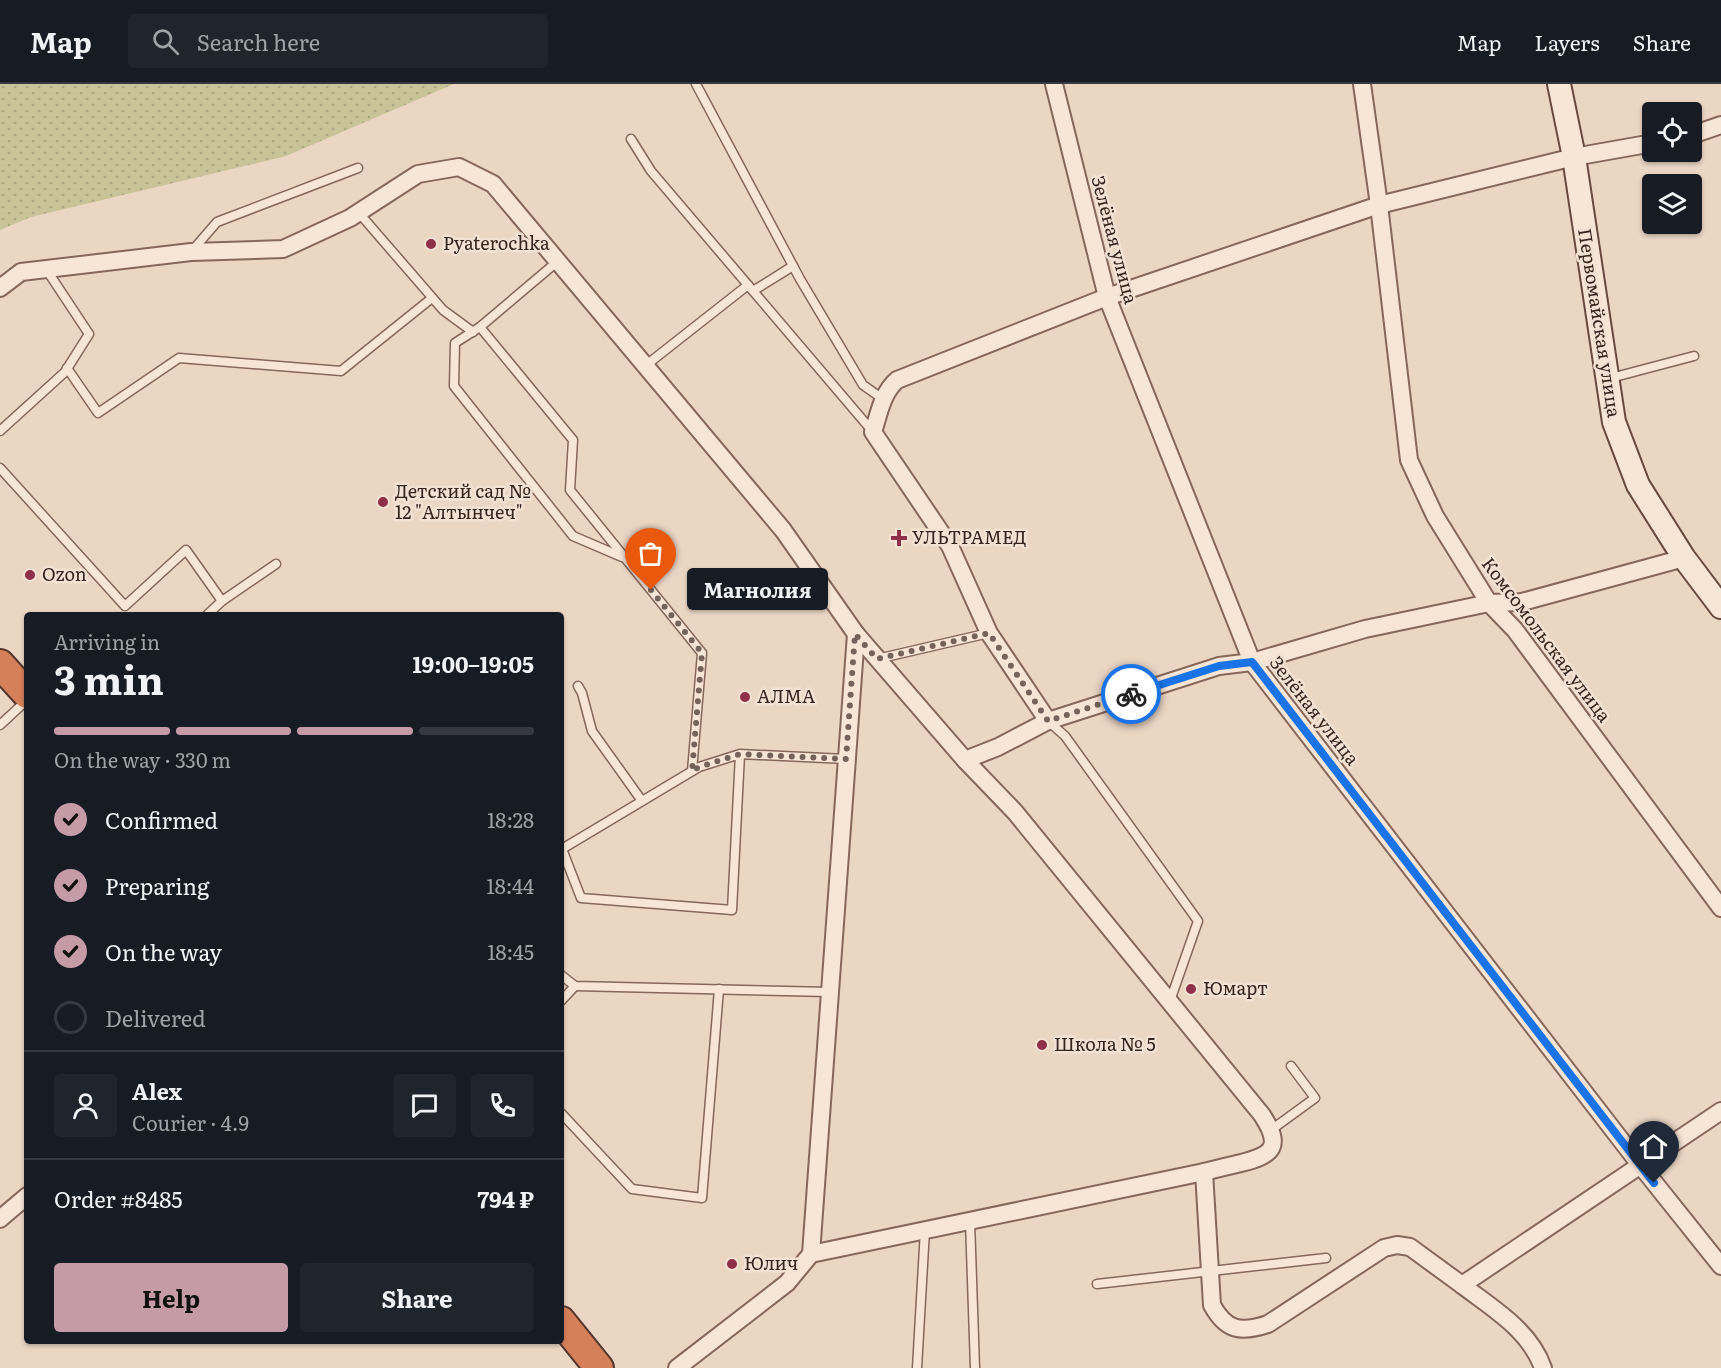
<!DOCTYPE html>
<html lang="en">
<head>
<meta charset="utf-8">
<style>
	:root { --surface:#171b24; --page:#20242c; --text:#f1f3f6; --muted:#9ea1a6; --line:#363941; --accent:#c59ba8 }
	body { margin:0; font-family:Literata,serif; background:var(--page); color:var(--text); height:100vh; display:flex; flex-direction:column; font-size:22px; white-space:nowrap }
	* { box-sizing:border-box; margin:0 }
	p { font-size:20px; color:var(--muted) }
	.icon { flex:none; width:33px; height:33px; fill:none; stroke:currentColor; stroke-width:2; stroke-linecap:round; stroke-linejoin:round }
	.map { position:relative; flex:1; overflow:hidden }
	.side { position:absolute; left:24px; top:528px; width:540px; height:732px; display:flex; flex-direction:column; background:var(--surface); border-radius:6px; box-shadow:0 2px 4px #0004 }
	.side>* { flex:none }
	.controls { position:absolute; left:1642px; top:18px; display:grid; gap:12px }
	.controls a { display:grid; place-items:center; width:60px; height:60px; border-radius:6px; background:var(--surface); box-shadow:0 2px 4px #0004; font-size:30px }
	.pin { position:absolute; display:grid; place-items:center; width:51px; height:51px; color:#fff; margin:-62px -26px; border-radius:50% 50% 50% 0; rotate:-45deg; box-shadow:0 0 6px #0007 }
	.pin .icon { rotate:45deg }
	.courier { position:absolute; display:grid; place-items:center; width:60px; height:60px; margin:-30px; border:4px solid #1a73e8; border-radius:50%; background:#fff; color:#222; box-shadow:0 2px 8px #0007 }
	.bubble { position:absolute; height:42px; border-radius:6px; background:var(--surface); box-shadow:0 2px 4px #0004; font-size:20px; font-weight:700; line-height:42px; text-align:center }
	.overview em { font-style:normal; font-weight:700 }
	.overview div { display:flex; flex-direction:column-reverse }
	.overview { display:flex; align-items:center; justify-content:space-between; height:102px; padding:0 30px }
	h1 { font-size:39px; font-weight:700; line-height:45px }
	.bar { display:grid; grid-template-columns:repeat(4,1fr); gap:9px 6px; align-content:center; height:72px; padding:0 30px }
	.bar i { height:8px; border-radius:4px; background:var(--line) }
	.bar .active { background:var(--accent) }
	.bar p { grid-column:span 4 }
	.line { display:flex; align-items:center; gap:15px; padding:0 30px; border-top:2px solid var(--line) }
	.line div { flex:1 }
	.round { display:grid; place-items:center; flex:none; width:63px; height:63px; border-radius:6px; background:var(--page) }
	ol { padding:0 30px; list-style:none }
	li { display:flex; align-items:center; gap:18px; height:66px }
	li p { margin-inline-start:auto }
	li .icon { padding:6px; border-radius:50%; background:var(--accent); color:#111; stroke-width:4 }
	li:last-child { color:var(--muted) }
	li i { width:33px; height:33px; border:3px solid var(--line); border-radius:50% }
	.primary-button { display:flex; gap:12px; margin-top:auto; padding:12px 30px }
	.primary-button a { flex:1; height:69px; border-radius:6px; background:var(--accent); color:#111; font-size:24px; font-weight:700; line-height:69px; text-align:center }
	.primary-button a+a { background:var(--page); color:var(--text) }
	header { display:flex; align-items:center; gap:36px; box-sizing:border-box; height:84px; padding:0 30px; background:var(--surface); border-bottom:2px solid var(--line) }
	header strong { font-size:28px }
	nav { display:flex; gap:33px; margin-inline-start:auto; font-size:21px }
	.search { width:420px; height:54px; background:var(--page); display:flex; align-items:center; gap:15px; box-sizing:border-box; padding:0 21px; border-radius:6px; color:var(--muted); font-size:22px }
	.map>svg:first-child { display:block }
	.garden { fill:url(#garden-dots) }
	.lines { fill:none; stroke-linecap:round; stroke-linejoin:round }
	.lane-casing { stroke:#85675b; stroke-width:11 }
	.street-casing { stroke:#85675b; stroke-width:20 }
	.secondary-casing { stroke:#67493f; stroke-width:26 }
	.highway-casing { stroke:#53372f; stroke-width:32 }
	.lane { stroke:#f7e5d6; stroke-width:8 }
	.street { stroke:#f7e5d6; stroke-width:16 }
	.secondary { stroke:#f7e5d6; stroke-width:22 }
	.highway { stroke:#d68059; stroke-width:28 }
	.done { stroke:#756259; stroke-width:6; stroke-dasharray:0 10.8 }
	.route { stroke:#1a73e8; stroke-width:8 }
	.poi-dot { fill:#902f48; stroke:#f3e2d3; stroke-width:2 }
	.labels { text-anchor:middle; stroke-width:5; stroke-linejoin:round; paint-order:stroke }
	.street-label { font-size:18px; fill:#36241f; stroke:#f3e2d3 }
	.poi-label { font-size:18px; fill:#36241f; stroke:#f3e2d3; text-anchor:start }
</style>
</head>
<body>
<header>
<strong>Map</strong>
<div class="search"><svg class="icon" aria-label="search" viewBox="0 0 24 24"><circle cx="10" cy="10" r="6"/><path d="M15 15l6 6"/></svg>Search here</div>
<nav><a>Map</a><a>Layers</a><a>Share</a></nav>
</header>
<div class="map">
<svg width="1721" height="1284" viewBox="0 0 1721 1284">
	<defs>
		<pattern id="garden-dots" width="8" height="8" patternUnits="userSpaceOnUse" patternTransform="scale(1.5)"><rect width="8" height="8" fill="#c9c398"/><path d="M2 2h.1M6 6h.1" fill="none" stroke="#ada783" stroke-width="1.8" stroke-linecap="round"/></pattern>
	</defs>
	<rect width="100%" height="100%" fill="#ebd6c4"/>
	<path class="garden" d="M0 0H454L286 72 31 133 0 146Z"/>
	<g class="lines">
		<defs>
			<g id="lane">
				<path d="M696 0 800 195 863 301 883 315"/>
				<path d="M631 55 651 87 873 348"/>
				<path d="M359 129 443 226 473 248"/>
				<path d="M191 168 217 138 358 84"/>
				<path d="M558 177 480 243 573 356 570 406 702 569 692 687"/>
				<path d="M753 207 793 182"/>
				<path d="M480 243 455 259 454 302 573 452 622 473"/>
				<path d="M645 282 748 201"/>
				<path d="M67 284 98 329 179 274 341 287 432 214"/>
				<path d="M1607 295 1694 272"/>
				<path d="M0 347 65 288 89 250 46 185"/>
				<path d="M0 384 125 522 186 466 222 517 207 531"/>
				<path d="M222 517 276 480"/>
				<path d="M877 575 989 549"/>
				<path d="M578 602 582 609 592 647 642 717"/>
				<path d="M1048 637 1065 652 1198 837 1170 917"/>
				<path d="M0 641 27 616"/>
				<path d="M740 670 699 683 562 765 581 814 732 826 740 670 846 675"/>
				<path d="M561 891 575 902 830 908"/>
				<path d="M561 917 575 902"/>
				<path d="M561 1029 632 1105 702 1114 719 905"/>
				<path d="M1271 1046 1315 1014 1291 982"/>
				<path d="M970 1137 975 1284"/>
				<path d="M1097 1200 1326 1174"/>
				<path d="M917 1284 925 1146"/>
			</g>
			<g id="street">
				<path d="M1054 0 1107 213 1252 578 1641 1082 1721 1182"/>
				<path d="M1362 0 1379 121 1409 376 1435 432 1489 519 1515 546 1721 824"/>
				<path d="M1692 51 1721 41"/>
				<path d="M0 204 21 188 191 168 283 165 350 134 418 90 459 83 493 100 783 446 856 550 811 1170 787 1199 677 1284"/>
				<path d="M856 550 965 676 998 663 1048 637 1219 582 1252 578 1365 545 1489 519 1522 518 1684 474"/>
				<path d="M1048 637 989 549 950 462 873 348C879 330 882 309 897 296L1107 213 1379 121 1574 73 1653 59"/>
				<path d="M1204 1088 1212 1221C1226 1247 1241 1249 1268 1240L1384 1164 1397 1161 1410 1163 1462 1201 1721 1027"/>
				<path d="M0 1135 27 1112"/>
				<path d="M811 1170 1204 1088C1216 1085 1228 1082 1241 1079 1274 1071 1282 1062 1262 1031L1015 728 965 676"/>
				<path d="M1462 1201C1492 1224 1530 1246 1543 1284"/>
			</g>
			<path id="secondary" d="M1559 0 1574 73 1614 338 1638 401 1684 474 1721 523"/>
			<g id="highway">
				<path d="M0 580 27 610"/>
				<path d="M561 1237 599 1284"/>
			</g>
		</defs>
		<use href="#lane" class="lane-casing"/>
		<use href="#street" class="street-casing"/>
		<use href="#secondary" class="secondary-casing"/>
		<use href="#highway" class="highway-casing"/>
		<use href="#lane" class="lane"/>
		<use href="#street" class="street"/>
		<use href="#secondary" class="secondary"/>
		<use href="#highway" class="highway"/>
	</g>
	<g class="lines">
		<path class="done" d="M651 506 702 569 692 687 699 683 740 670 846 675 855 550 877 575 989 549 1048 637 1131 610"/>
		<path class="route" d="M1131 610 1219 582 1252 578 1654 1099"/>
	</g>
	<g class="poi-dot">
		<circle cx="431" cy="160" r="6"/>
		<circle cx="383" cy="418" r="6"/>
		<path d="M896 445h6v6h6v6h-6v6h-6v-6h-6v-6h6z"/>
		<circle cx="30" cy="491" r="6"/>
		<circle cx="745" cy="613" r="6"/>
		<circle cx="1191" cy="905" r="6"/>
		<circle cx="1042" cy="961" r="6"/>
		<circle cx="732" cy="1180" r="6"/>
	</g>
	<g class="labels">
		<g class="street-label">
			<text transform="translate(1114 156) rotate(75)" y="6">Зелёная улица</text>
			<text transform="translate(1599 239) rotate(81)" y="6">Первомайская улица</text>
			<text transform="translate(1546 556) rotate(53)" y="6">Комсомольская улица</text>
			<text transform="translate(1314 627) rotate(52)" y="6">Зелёная улица</text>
		</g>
		<g class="poi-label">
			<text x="443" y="166">Pyaterochka</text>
			<text x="395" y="414">Детский сад №<tspan x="395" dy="21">12 "Алтынчеч"</tspan></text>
			<text x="912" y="460">УЛЬТРАМЕД</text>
			<text x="42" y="497">Ozon</text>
			<text x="757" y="619">АЛМА</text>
			<text x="1203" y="911">Юмарт</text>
			<text x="1054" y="967">Школа № 5</text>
			<text x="744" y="1186">Юлич</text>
		</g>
	</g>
</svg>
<div class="controls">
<a><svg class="icon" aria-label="locate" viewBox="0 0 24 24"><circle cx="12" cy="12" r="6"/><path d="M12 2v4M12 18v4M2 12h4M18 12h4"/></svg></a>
<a><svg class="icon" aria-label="layers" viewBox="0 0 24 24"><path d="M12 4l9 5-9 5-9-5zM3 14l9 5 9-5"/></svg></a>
</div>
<div class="pin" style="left:651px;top:506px;background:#ea580c"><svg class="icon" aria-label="bag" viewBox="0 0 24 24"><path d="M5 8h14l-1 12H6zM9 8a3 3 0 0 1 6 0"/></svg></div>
<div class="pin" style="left:1654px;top:1099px;background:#1f2937"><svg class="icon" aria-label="home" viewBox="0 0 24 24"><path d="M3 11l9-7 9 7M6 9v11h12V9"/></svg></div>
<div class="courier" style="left:1131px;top:610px"><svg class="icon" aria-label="bike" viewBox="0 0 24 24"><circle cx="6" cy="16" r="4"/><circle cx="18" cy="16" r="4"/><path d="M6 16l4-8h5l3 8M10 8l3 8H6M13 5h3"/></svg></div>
<div class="bubble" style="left:687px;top:484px;width:141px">Магнолия</div>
<section class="side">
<div class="overview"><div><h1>3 min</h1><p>Arriving in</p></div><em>19:00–19:05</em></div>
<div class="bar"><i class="active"></i><i class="active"></i><i class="active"></i><i></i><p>On the way · 330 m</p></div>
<ol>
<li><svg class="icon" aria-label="check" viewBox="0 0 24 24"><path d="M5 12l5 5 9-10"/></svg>Confirmed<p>18:28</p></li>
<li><svg class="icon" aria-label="check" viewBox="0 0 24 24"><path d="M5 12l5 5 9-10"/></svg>Preparing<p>18:44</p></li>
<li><svg class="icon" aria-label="check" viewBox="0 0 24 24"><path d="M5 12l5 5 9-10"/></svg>On the way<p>18:45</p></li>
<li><i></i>Delivered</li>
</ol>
<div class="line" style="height:108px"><a class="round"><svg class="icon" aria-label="person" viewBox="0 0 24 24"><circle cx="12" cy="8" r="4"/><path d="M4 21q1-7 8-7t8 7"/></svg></a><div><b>Alex</b><p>Courier · 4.9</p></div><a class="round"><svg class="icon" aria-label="chat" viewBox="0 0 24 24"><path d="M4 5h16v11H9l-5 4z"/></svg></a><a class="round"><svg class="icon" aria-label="phone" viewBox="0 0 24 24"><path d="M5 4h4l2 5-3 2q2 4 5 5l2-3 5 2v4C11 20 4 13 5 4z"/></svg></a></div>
<div class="line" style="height:78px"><div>Order #8485</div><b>794 ₽</b></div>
<div class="primary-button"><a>Help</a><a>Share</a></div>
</section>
</div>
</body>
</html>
